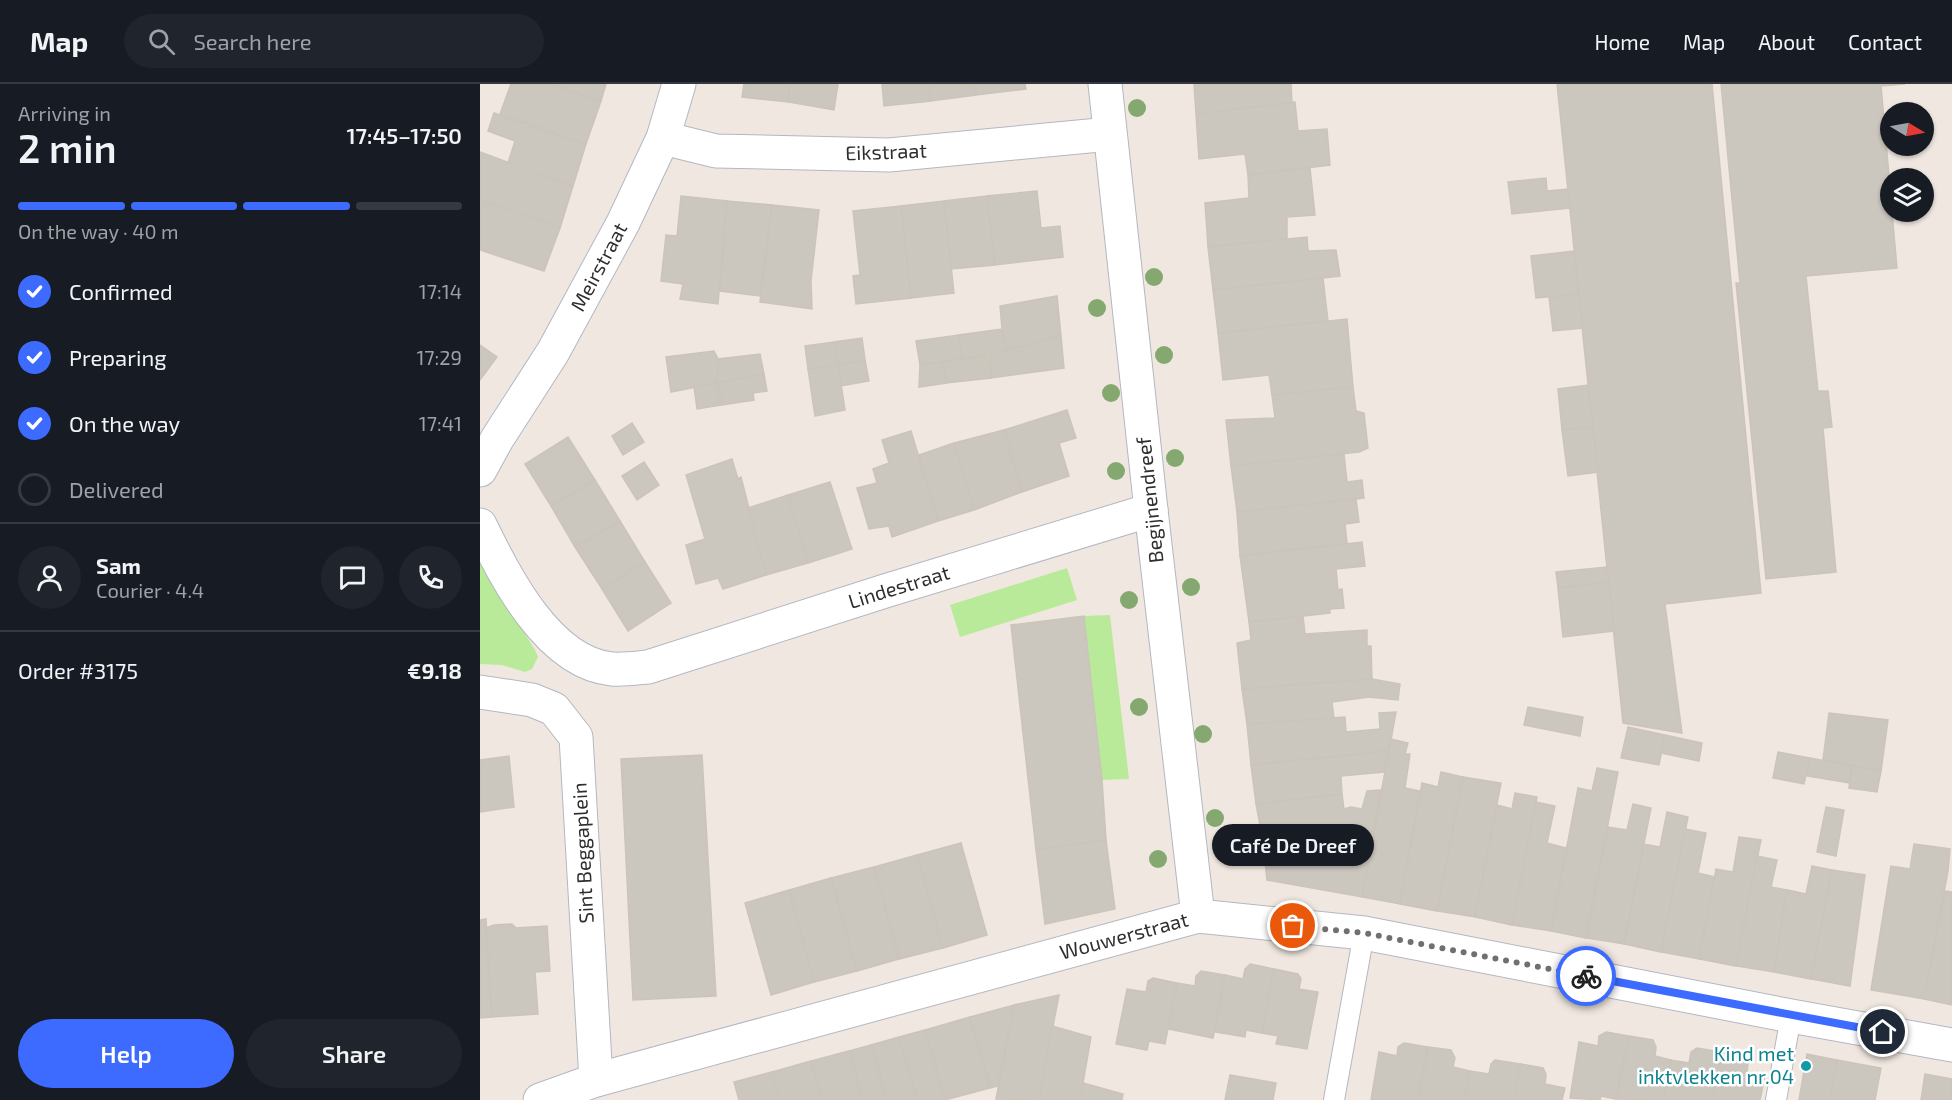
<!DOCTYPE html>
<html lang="en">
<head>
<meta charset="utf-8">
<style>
	:root { --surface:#171b24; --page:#20242c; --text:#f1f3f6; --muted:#9ea1a6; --line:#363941; --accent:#3d6bff }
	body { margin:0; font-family:"Exo 2",sans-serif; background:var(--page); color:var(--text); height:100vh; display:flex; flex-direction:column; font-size:22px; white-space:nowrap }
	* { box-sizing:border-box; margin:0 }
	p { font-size:20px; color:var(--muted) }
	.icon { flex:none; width:33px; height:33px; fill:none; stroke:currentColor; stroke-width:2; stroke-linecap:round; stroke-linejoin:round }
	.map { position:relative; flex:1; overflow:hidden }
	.side { display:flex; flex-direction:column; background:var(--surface); width:480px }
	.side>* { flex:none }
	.needle { width:39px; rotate:100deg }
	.controls { position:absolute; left:1400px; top:18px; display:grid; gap:12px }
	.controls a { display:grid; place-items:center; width:54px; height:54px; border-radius:50%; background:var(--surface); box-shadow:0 2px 4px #0004; font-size:30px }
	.pin { position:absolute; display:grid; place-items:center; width:51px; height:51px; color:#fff; margin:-26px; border:3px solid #fff; border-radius:50%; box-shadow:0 2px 6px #0007 }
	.courier { position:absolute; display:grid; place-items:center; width:60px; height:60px; margin:-30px; border:4px solid #3d6bff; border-radius:50%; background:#fff; color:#222; box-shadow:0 2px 8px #0007 }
	.bubble { position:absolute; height:42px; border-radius:21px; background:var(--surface); box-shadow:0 2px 4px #0004; font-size:20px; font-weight:600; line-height:42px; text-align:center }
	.overview em { font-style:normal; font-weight:600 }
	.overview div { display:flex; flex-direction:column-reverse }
	.overview { display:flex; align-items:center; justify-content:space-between; height:102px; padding:0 18px }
	h1 { font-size:39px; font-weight:600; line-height:45px }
	.bar { display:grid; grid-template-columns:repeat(4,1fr); gap:9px 6px; align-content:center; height:72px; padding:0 18px }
	.bar i { height:8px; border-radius:4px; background:var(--line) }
	.bar .active { background:var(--accent) }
	.bar p { grid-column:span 4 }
	.line { display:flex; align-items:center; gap:15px; padding:0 18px; border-top:2px solid var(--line) }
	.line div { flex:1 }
	.round { display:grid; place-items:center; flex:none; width:63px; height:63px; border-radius:32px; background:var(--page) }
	ol { padding:0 18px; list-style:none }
	li { display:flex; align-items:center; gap:18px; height:66px }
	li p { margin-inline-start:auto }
	li .icon { padding:6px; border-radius:50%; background:var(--accent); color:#fff; stroke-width:4 }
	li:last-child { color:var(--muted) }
	li i { width:33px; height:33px; border:3px solid var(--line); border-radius:50% }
	.cta { display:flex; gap:12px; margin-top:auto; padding:12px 18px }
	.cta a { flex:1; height:69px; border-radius:36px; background:var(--accent); color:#fff; font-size:24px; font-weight:600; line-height:69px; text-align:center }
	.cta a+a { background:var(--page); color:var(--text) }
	header { display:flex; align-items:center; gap:36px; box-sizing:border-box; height:84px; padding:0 30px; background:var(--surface); border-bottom:2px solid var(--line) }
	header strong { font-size:28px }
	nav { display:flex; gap:33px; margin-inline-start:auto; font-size:21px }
	.search { width:420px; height:54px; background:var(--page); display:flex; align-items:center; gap:15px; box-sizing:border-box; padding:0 21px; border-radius:33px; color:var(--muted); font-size:22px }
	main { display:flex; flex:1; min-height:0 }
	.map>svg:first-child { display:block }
	.green { fill:#b8ea99 }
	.building { fill:#cbc6be; stroke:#ccc4b9; stroke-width:1.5 }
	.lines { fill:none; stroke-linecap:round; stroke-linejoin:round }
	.lane-casing { stroke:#b4b7c2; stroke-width:22 }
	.street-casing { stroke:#b4b7c2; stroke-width:35 }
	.lane { stroke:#fff; stroke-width:20 }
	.street { stroke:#fff; stroke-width:33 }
	.tree { fill:#85a870 }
	.done { stroke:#726f6c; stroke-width:6; stroke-dasharray:0 10.8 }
	.route { stroke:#3d6bff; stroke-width:8 }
	.culture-dot { fill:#0f9aa8; stroke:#fff; stroke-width:2 }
	.labels { text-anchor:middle; stroke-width:5; stroke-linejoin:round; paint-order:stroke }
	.street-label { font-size:20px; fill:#2e2e2e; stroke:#fff }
	.culture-label { font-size:20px; fill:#0d838f; stroke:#fff; text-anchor:end }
</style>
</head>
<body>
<header>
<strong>Map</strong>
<div class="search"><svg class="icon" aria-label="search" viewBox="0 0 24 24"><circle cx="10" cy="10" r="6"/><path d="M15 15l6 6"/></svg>Search here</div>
<nav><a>Home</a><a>Map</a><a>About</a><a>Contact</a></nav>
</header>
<main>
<section class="side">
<div class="overview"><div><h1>2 min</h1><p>Arriving in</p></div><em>17:45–17:50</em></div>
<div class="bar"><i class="active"></i><i class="active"></i><i class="active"></i><i></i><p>On the way · 40 m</p></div>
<ol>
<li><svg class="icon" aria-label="check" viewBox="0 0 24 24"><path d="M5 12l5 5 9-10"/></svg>Confirmed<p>17:14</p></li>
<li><svg class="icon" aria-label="check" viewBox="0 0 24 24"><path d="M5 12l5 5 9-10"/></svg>Preparing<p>17:29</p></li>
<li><svg class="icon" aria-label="check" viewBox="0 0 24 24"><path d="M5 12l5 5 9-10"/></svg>On the way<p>17:41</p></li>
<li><i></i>Delivered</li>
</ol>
<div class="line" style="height:108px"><a class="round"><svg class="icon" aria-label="person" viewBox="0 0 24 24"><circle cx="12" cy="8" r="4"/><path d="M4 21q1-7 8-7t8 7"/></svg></a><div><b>Sam</b><p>Courier · 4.4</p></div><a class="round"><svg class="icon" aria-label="chat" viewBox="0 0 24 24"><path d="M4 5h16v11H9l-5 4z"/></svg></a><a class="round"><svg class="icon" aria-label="phone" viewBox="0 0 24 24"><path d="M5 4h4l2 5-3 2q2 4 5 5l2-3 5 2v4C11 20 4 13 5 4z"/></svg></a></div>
<div class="line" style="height:78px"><div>Order #3175</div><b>€9.18</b></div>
<div class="cta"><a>Help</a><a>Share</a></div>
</section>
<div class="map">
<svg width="1472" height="1016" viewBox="0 0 1472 1016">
	<rect width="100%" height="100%" fill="#f0e8e0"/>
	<g class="green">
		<path d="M0 478 55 566 58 573 52 585 45 588 22 581 0 580Z"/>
		<path d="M587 484 597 516 480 553 470 521Z"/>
		<path d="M630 531 649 695 622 696 604 532Z"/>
	</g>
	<g class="building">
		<path d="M31 0H71L121 17 106 60 20 30Z"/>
		<path d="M71 0H126L121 17Z"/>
		<path d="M264 0H310L308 18 262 13Z"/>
		<path d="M310 0H358L354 26 308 18Z"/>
		<path d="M402 0H449L451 17 404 22Z"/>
		<path d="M449 0H495L496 11 451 17Z"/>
		<path d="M495 0H545L546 5 496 11Z"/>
		<path d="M714 0H811L812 19 716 30Z"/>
		<path d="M1077 0H1232L1281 509 1185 520 1202 649 1143 639Z"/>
		<path d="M1241 0H1425L1401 2 1410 103V128H1412L1417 184 1326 192 1338 307H1348L1352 343 1343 344 1356 488 1286 495 1256 199H1260Z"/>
		<path d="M815 18 818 47 847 45 850 81 768 91 765 70 719 75 716 30Z"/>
		<path d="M14 29 106 60 93 102 28 79 35 57 8 47Z"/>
		<path d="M0 68 93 102 80 144 0 117Z"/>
		<path d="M830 84 835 131 807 133V155L728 163 725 119 769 114 768 91Z"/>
		<path d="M1066 94 1067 107 1088 105 1090 124 1032 130 1028 98Z"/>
		<path d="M557 107 561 144 580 142 583 173 515 181 507 112Z"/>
		<path d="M201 112 247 117 238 220 200 215 203 200 181 197 186 151 197 152Z"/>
		<path d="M507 112 515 181 471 185 464 117Z"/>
		<path d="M0 117 80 144 64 187 0 166Z"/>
		<path d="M247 117 292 121 280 212 240 207Z"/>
		<path d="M464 117 474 209 431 214 421 122Z"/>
		<path d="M292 121 339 126 331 197 332 225 280 218Z"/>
		<path d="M421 122 431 214 376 220 373 192 380 191 373 127Z"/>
		<path d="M827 153 828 167 856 166 860 192 733 206 728 163Z"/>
		<path d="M1094 167 1099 210 1056 214 1051 172Z"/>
		<path d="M843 194 848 237 738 249 733 206Z"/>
		<path d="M1099 210 1103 244 1073 247 1069 213Z"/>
		<path d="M577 212 581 252 527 266 522 245 520 222Z"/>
		<path d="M867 235 873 303 792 311 789 291 743 296 738 249Z"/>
		<path d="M522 245 527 266 482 275 479 251Z"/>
		<path d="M479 251 482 275 440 281 436 257Z"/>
		<path d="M581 252 584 284 511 294 510 271Z"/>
		<path d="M382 254 385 276 358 281 354 258Z"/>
		<path d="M354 258 358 281 328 285 325 262Z"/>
		<path d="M0 261 17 273 0 296Z"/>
		<path d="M234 267 238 275 237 299 191 308 186 273Z"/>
		<path d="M280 270 284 290 237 299 238 275Z"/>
		<path d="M510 271 511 294 466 299 463 278Z"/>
		<path d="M385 276 389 297 361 302 358 281Z"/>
		<path d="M463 278 466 299 439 303 440 281Z"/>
		<path d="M358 281 365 326 335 332 328 285Z"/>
		<path d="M284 290 287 307 273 309 274 316 242 321 237 299Z"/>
		<path d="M237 299 242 321 217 325 214 303Z"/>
		<path d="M1108 301 1113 343 1082 346 1078 305Z"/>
		<path d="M873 303 876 327 884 329 888 364 879 368 751 382 746 336 795 334 792 311Z"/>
		<path d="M587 326 596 354 579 359 589 392 542 408 524 346Z"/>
		<path d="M152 339 164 358 143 371 132 352Z"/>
		<path d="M1113 343 1118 388 1088 392 1082 346Z"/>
		<path d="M524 346 542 408 494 426 474 359Z"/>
		<path d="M431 347 458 437 412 453 409 442 389 445 377 404 397 399 393 385 409 379 402 356Z"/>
		<path d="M88 353 115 396 71 422 45 380Z"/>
		<path d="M474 359 494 426 458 437 439 371Z"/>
		<path d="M864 370 867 398 882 396 884 414 757 428 751 382Z"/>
		<path d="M252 375 258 395 261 393 286 491 243 505 238 494 216 500 206 461 225 455 206 391Z"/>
		<path d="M164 378 179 401 157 416 142 392Z"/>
		<path d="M115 396 140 437 95 463 71 422Z"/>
		<path d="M350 398 372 465 328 479 308 411Z"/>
		<path d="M308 411 328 479 286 491 268 424Z"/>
		<path d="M876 415 879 438 865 440 867 459 760 472 757 428Z"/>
		<path d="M140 437 165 478 122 505 95 463Z"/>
		<path d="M882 458 885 482 856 485 858 506 862 505 864 524 850 525V529L769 538 760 472Z"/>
		<path d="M165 478 191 519 148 547 122 505Z"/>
		<path d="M1127 483 1129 498 1078 504 1076 488Z"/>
		<path d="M1129 498 1134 547 1083 553 1078 504Z"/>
		<path d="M604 532 622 696 626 756 556 766 531 541Z"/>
		<path d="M823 532 825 550 887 546V562H891L892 595 762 605 757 559 771 556 769 538Z"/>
		<path d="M892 595 920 600 918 616 889 613 852 618 854 635 767 640 762 605Z"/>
		<path d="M1048 623 1103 633 1100 652 1044 641Z"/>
		<path d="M916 628 909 667 771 681 767 640 865 633 866 648 900 645 899 629Z"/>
		<path d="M1349 629 1408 636 1401 687 1343 676Z"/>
		<path d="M1148 643 1185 651 1179 681 1141 674Z"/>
		<path d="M1185 651 1222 659 1219 677 1181 669Z"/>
		<path d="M911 655 928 659 925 670H930L925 704 940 707 920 820 882 813Z"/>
		<path d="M909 667 904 688 861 692 862 710 776 720 771 681Z"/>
		<path d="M1298 668 1330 674 1324 700 1293 694Z"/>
		<path d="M222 671 236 912 153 916 141 675Z"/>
		<path d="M29 672 34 723 0 728V676Z"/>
		<path d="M1330 674 1372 682 1369 699 1327 692Z"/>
		<path d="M1372 682 1401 687 1397 708 1369 704Z"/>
		<path d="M1117 684 1138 688 1106 854 1071 847 1098 704 1112 707Z"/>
		<path d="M961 688 983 693 957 827 920 820 942 699 958 703Z"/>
		<path d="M983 693 1021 699 995 833 957 827Z"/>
		<path d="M901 706 894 747 783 758 776 720 862 710 864 725 871 723 882 725 887 707Z"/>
		<path d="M1035 709 1057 713 1032 841 995 833 1017 721 1032 725Z"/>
		<path d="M1056 718 1075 722 1067 759 1086 764 1071 847 1032 841Z"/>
		<path d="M1153 720 1171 724 1144 860 1106 854 1128 743 1147 746Z"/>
		<path d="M1346 723 1364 726 1356 772 1337 768Z"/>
		<path d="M1187 728 1208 733 1181 868 1144 860 1164 760 1180 763Z"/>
		<path d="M1205 745 1226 749 1218 789 1235 793 1219 875 1181 868Z"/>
		<path d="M894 747 882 813 787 796 783 758Z"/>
		<path d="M1259 753 1281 756 1256 882 1219 875 1236 785 1253 788Z"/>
		<path d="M626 756 635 825 565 840 556 766Z"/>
		<path d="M481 759 507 851 463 864 437 771Z"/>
		<path d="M1434 760 1470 765 1468 787 1444 915 1391 906 1411 782 1430 785Z"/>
		<path d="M437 771 463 864 419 875 394 783Z"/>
		<path d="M1277 772 1297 776 1291 803 1307 806 1294 888 1256 882Z"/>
		<path d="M1332 782 1352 786 1331 895 1294 888 1307 806 1326 810Z"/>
		<path d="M394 783 419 875 377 887 351 794Z"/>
		<path d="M1352 786 1385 791 1370 902 1331 895Z"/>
		<path d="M351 794 377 887 334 898 309 806Z"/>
		<path d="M309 806 334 898 291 911 265 819Z"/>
		<path d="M1465 807 1472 808V921L1444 915Z"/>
		<path d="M6 835 12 933 0 934V836Z"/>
		<path d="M32 840 36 844 67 842 70 887 55 888 58 930 12 933 6 844 14 841Z"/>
		<path d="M770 880 794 885 782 949 766 946 765 953 735 948 745 891 763 895 765 885Z"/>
		<path d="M794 885 818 890 821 895 819 905 838 908 827 965 796 960 798 952 782 949Z"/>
		<path d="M721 887 745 891 733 954 688 945 697 899 715 902 716 892Z"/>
		<path d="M673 894 697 899 685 960 669 957 667 966 636 960 647 905 666 908 668 897Z"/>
		<path d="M579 911 559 1016 516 1015 534 921Z"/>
		<path d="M534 921 518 1002 510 1004 490 933Z"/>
		<path d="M490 933 510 1004 465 1016 445 946Z"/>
		<path d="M572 942 611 953 600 1016H559Z"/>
		<path d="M445 946 465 1016H437L419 953Z"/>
		<path d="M1126 948 1149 952 1136 1015 1121 1012 1120 1016 1090 1014 1099 958 1118 962 1119 952Z"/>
		<path d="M1149 952 1173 956 1176 963 1175 972 1191 976 1183 1016 1136 1015Z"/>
		<path d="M419 953 437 1016H407L391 961Z"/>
		<path d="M924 959 948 963 938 1016H891L899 968 917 972 918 963Z"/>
		<path d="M391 961 407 1016H383L369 967Z"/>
		<path d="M948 963 971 966 975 974 973 983 990 987 984 1016H938Z"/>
		<path d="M1217 964 1241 968 1232 1016H1183L1191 976 1209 979 1211 968Z"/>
		<path d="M369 967 383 1016H342L331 977Z"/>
		<path d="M1241 968 1265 973 1268 979 1267 988 1285 992 1280 1016H1232Z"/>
		<path d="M1327 970 1357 976 1350 1016H1319Z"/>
		<path d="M1015 976 1041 980 1034 1016H984L990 987 1009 990 1011 980Z"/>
		<path d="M1357 976 1401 984 1395 1016H1350Z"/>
		<path d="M331 977 342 1016H300L292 988Z"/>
		<path d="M1041 980 1063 984 1066 990 1065 1000 1085 1004 1082 1016H1034Z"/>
		<path d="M292 988 300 1016H259L254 998Z"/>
		<path d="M1445 990 1472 995V1016H1441Z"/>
		<path d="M750 991 796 999 793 1016H745Z"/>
		<path d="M603 999 643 1010 642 1016H600Z"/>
	</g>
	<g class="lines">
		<defs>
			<g id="lane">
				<path d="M854 1016 884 849"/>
				<path d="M1296 1016 1311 932"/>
			</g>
			<g id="street">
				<path d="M625 0 671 426 718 832"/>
				<path d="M183 54 236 67 409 71 630 50"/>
				<path d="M0 386 17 355 73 268 143 139 183 54 199 0"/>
				<path d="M0 441C25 492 68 579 132 585 143 586 157 584 168 583L405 507 671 426"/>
				<path d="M0 608 52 616 74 625 96 653 116 996"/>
				<path d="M60 1016 116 996 718 832 884 849 1311 932 1472 961"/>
			</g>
		</defs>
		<use href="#lane" class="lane-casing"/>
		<use href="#street" class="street-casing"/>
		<use href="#lane" class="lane"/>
		<use href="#street" class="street"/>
	</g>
	<g class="tree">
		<circle cx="657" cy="24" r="9"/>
		<circle cx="674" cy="193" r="9"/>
		<circle cx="617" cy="224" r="9"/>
		<circle cx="684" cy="271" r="9"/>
		<circle cx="631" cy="309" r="9"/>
		<circle cx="695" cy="374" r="9"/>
		<circle cx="636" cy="387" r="9"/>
		<circle cx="711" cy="503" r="9"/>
		<circle cx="649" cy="516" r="9"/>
		<circle cx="659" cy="623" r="9"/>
		<circle cx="723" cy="650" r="9"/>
		<circle cx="735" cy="734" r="9"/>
		<circle cx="678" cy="775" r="9"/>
	</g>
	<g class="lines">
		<path class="done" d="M813 842 884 849 1106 892"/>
		<path class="route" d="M1106 892 1403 948"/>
	</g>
	<circle class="culture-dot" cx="1326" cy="982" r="6"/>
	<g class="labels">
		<g class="street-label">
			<text transform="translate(406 68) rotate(-2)" y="7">Eikstraat</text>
			<text transform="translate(119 183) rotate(-62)" y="7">Meirstraat</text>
			<text transform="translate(670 416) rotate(-96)" y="7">Begijnendreef</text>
			<text transform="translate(419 503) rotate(-17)" y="7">Lindestraat</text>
			<text transform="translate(103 769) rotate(-93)" y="7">Sint Beggaplein</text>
			<text transform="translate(644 852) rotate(-15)" y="7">Wouwerstraat</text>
		</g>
		<g class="culture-label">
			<text x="1314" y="977">Kind met<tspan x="1314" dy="23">inktvlekken nr.04</tspan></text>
		</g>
	</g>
</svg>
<div class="controls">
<a><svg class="needle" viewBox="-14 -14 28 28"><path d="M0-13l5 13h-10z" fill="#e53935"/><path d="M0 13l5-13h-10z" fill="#9ea1a6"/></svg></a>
<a><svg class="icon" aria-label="layers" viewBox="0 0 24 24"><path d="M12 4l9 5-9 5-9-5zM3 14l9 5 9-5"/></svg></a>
</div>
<div class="pin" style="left:813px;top:842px;background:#ea580c"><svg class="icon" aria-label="bag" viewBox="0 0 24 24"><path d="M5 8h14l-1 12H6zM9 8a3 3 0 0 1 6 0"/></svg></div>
<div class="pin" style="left:1403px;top:948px;background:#1f2937"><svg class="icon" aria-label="home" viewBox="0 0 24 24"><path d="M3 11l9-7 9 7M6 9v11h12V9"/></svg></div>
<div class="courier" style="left:1106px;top:892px"><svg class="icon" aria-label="bike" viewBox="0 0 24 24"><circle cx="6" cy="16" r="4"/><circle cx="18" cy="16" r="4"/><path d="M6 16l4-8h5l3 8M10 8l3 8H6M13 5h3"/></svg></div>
<div class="bubble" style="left:732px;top:740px;width:162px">Café De Dreef</div>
</div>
</main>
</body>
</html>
